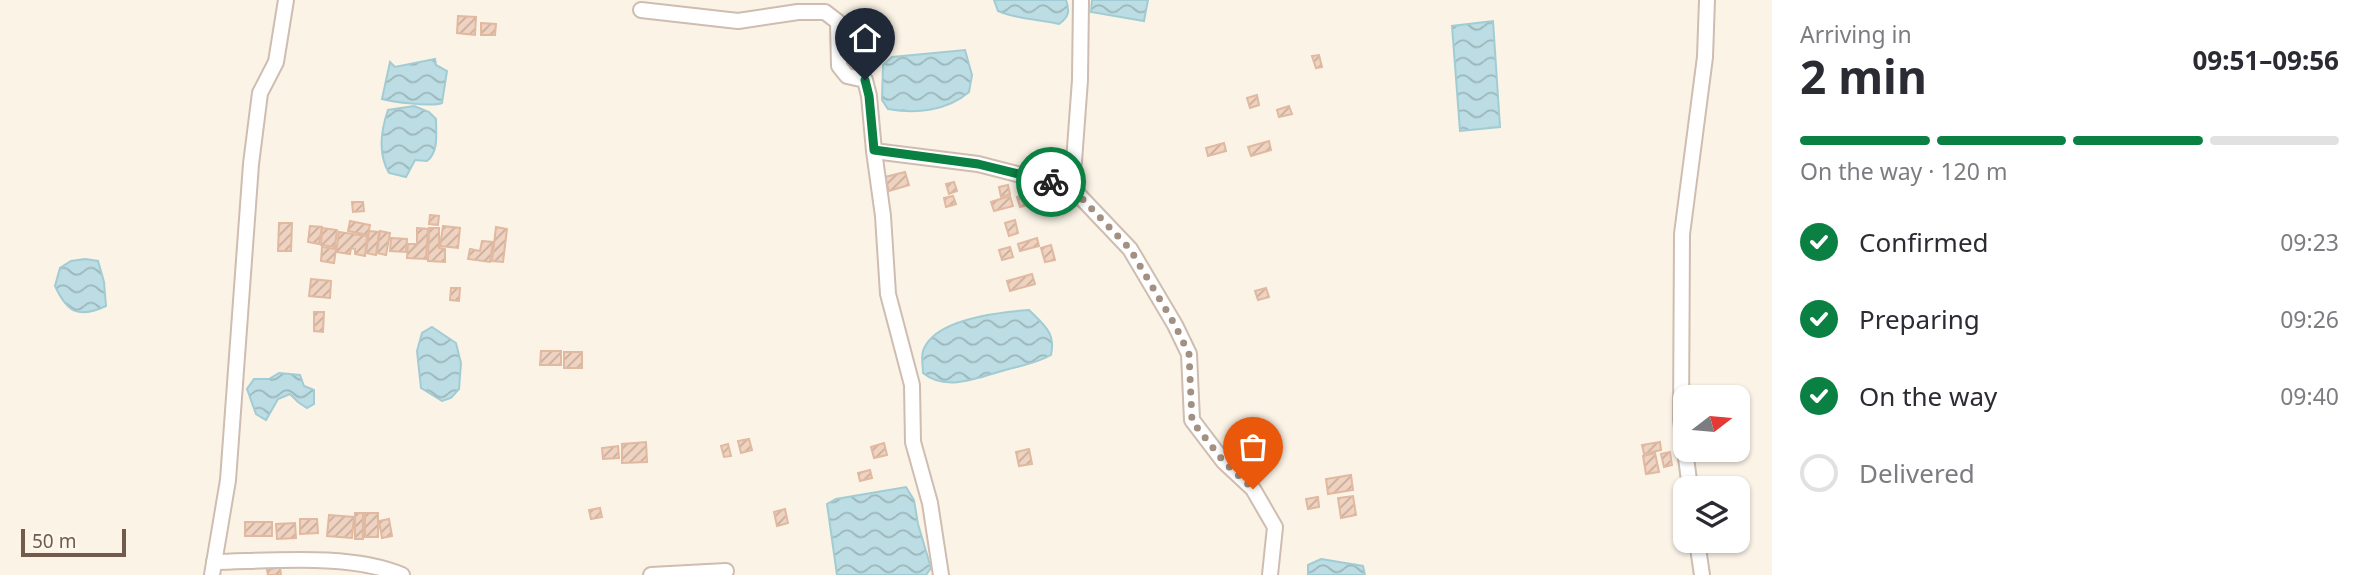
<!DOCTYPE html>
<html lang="en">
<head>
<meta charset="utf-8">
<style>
	:root { --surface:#fff; --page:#f7f7f7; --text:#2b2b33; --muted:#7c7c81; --line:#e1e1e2; --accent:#0b8043 }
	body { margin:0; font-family:"Noto Sans",sans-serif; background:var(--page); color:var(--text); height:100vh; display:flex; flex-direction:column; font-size:26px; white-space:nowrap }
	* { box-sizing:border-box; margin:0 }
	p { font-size:23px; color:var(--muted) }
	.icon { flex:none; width:38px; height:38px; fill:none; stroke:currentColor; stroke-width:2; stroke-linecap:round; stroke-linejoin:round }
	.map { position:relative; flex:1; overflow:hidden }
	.side { display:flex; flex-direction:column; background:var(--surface); width:595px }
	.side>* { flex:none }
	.needle { width:46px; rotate:74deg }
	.fabs { position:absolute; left:1673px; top:385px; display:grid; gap:14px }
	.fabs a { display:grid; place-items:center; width:77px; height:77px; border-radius:14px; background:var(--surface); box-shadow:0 2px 5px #0004; font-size:35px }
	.scale { position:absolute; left:21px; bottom:18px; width:105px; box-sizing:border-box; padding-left:7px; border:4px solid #725a4c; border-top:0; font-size:19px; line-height:24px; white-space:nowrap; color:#725a4c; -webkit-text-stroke:5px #fef7ec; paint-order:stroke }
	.pin { position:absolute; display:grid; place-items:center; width:60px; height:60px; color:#fff; margin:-72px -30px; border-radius:50% 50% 50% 0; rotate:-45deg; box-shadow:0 0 7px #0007 }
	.pin .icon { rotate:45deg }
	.courier { position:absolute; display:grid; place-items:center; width:70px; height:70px; margin:-35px; border:5px solid #0b8043; border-radius:50%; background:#fff; color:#222; box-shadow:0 2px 9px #0007 }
	.head em { font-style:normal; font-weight:700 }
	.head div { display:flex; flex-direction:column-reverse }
	.head { display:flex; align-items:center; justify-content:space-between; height:119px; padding:0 28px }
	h1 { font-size:46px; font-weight:700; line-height:52px }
	.bar { display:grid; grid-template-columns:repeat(4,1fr); gap:10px 7px; align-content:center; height:84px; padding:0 28px }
	.bar i { height:9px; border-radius:5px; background:var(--line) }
	.bar .active { background:var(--accent) }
	.bar p { grid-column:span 4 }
	ol { padding:0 28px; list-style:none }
	li { display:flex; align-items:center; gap:21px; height:77px }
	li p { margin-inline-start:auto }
	li .icon { padding:7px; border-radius:50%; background:var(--accent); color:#fff; stroke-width:4 }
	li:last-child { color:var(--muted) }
	li i { width:38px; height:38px; border:4px solid var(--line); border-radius:50% }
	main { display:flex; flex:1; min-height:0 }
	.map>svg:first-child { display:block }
	.water { fill:url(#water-waves); stroke:#a2ccd4; stroke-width:2 }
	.building { fill:url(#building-hatch); stroke:#e0b9a0; stroke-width:2 }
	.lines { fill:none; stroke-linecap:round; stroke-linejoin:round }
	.minor-casing { stroke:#cebdb0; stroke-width:18 }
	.minor { stroke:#fff; stroke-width:14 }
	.done { stroke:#a29082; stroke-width:7; stroke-dasharray:0 12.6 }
	.route { stroke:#0b8043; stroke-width:9 }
</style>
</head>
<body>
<main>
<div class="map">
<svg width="1772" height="575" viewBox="0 0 1772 575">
	<defs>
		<pattern id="water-waves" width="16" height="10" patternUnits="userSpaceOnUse" patternTransform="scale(1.75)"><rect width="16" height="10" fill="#bbdde3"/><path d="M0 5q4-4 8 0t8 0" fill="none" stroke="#9cb6ba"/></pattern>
		<pattern id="building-hatch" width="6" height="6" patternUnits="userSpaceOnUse" patternTransform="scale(1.75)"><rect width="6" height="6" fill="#efd2bf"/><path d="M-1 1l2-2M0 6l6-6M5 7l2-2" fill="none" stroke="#c6ad9d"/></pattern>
	</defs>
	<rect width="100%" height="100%" fill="#fbf3e6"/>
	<g class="water">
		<path d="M994 0H1066C1070 11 1069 17 1059 24 1039 19 1015 19 998 11Z"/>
		<path d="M1092 0H1148L1144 21 1091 12Z"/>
		<path d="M1493 21 1500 127 1460 131 1452 26Z"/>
		<path d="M965 50 972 75 969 92C947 111 916 114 888 109L882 100 883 65 892 57Z"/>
		<path d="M435 59 436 65 447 71 442 103C432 107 392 102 382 99L390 62 395 67Z"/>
		<path d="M414 106 429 112 436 119C436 133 439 152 427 161L415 160 406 177 389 173C378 154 381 130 388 110Z"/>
		<path d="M85 259 98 261 104 282 106 306C78 319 67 312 55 286L60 268 71 261Z"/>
		<path d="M1029 310C1044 325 1056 333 1051 355 1037 363 1024 365 1009 369 982 376 947 393 923 373 923 367 921 357 923 351 934 318 1001 312 1029 310Z"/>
		<path d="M432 327 456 343 461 363 459 389 451 398 442 401 421 388 417 351 422 333Z"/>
		<path d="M279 373 300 375 304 386 314 390V404L307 408 298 402 290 394 278 399 266 420 256 414 247 389 254 379H269Z"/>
		<path d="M906 487 914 500 918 524 931 568 926 575H837L827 504 836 499Z"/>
		<path d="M1321 559 1363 566 1365 575H1308V565Z"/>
	</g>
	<g class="building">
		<path d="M458 16 476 17 475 35 457 33Z"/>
		<path d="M481 23 496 24 495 35H481Z"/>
		<path d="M1319 55 1322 67 1316 68 1312 56Z"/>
		<path d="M1257 95 1259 105 1250 108 1247 98Z"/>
		<path d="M1289 106 1292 114 1279 117 1277 110Z"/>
		<path d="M1269 141 1271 150 1251 156 1248 147Z"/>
		<path d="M1224 143 1226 151 1208 156 1206 148Z"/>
		<path d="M905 172 909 185 889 191 885 177Z"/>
		<path d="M954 182 957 191 949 194 946 184Z"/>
		<path d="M1008 185 1010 194 1001 197 999 187Z"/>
		<path d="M1036 192 1039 202 1020 207 1017 197Z"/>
		<path d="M953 196 956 204 946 207 944 198Z"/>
		<path d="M1010 196 1013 206 994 211 991 202Z"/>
		<path d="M352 202H363L364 211 353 212Z"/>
		<path d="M430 215 439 216 438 225 429 224Z"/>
		<path d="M1015 220 1018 233 1009 236 1005 223Z"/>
		<path d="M350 221 370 225 368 235 348 231Z"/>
		<path d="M279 223H292L291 251H278Z"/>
		<path d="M310 226 322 227 319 244 308 242Z"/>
		<path d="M443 226 460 228 458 248 440 246Z"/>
		<path d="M496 227 507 229 503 262 492 261Z"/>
		<path d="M322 228 337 230 335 247 321 245Z"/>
		<path d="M417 228 428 229 426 259 407 258 408 244H417Z"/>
		<path d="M429 228H439V248L445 249V262L428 261Z"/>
		<path d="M369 231 379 232 376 255 366 253Z"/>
		<path d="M380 231 390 233 386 255 377 253Z"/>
		<path d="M339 232 367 236 365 256 355 254V249L351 248 350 254 336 252Z"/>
		<path d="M391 238 407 239 406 252 390 251Z"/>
		<path d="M1037 238 1039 246 1020 251 1018 244Z"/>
		<path d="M482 241 493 242 490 262 468 259 470 249 480 251Z"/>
		<path d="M1051 245 1055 260 1045 262 1041 248Z"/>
		<path d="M322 247 336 249 334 263 321 261Z"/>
		<path d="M1010 247 1013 257 1002 260 999 250Z"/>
		<path d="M1032 274 1035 284 1010 291 1007 281Z"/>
		<path d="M311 279 331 281 330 298 309 296Z"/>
		<path d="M451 288H460L459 301 450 300Z"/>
		<path d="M1266 288 1269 297 1258 300 1255 291Z"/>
		<path d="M314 312H324L323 332 314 331Z"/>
		<path d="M541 351H561V365H540Z"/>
		<rect x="564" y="352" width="18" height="16"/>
		<path d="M749 439 752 450 741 453 738 441Z"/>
		<path d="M646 442 647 462 622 463V444Z"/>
		<path d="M1660 442 1661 450 1644 454 1642 445Z"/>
		<path d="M884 443 887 455 874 458 871 447Z"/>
		<path d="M728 444 731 456 724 457 721 446Z"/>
		<path d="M618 446 619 458 603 459 602 448Z"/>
		<path d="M1029 449 1032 464 1019 466 1016 452Z"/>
		<path d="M1670 452 1672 465 1664 467 1661 454Z"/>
		<path d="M1655 453 1659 472 1646 474 1643 456Z"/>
		<path d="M870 470 872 478 860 481 858 473Z"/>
		<path d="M1351 475 1353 490 1328 494 1326 479Z"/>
		<path d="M1353 496 1356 515 1341 518 1338 498Z"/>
		<path d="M1318 497 1319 507 1308 509 1306 499Z"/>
		<path d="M600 508 602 517 591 519 589 510Z"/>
		<path d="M785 509 788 523 777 526 774 512Z"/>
		<rect x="355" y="513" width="8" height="26"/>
		<rect x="365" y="513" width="13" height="24"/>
		<path d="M329 515 354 517 352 538 327 536Z"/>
		<path d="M300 519H317L318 533 300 534Z"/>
		<path d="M389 519 392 536 382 538 379 521Z"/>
		<rect x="245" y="522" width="27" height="14"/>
		<path d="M295 523 296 538 277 539 276 524Z"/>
		<path d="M280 567 281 575H268L267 570Z"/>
	</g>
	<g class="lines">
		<defs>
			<g id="minor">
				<path d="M641 10 738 21 798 12H825L838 22 839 66 847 76 865 80 869 96 874 151 883 216 888 294 912 385 913 442 930 503 941 575"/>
				<path d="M874 151 978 164 1072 188 1130 249 1175 325 1189 354 1192 420 1224 462 1253 489 1275 527 1270 575"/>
				<path d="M1072 188 1080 80 1081 0"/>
				<path d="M1690 488 1681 420 1682 234 1705 57 1707 0"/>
				<path d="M1697 541 1702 575"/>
				<path d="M214 562C271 561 350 553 402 575"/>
				<path d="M212 575 228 480 251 164 260 93 276 62 286 0"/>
				<path d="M651 575 726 571"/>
			</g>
		</defs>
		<use href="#minor" class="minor-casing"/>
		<use href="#minor" class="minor"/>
	</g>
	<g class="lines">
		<path class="done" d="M1051 182 1072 188 1130 249 1175 325 1189 354 1192 421 1224 462 1253 489"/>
		<path class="route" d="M865 80 869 96 874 150 978 164 1051 182"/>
	</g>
</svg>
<div class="fabs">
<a><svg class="needle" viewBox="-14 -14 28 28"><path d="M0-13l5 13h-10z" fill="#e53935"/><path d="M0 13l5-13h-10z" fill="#7c7c81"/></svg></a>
<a><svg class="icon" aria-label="layers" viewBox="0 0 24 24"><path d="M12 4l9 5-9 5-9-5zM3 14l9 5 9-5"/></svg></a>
</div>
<div class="scale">50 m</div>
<div class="pin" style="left:1253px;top:489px;background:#ea580c"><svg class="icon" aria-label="bag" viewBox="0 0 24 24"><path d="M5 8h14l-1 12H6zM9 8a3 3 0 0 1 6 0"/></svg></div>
<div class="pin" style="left:865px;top:80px;background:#1f2937"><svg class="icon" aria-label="home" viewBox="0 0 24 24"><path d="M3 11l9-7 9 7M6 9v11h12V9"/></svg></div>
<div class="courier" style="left:1051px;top:182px"><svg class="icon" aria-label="bike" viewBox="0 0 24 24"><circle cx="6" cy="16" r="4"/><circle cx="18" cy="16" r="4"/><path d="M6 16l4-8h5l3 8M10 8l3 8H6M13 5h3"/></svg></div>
</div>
<section class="side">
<div class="head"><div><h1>2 min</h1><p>Arriving in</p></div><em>09:51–09:56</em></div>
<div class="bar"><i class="active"></i><i class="active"></i><i class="active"></i><i></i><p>On the way · 120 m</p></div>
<ol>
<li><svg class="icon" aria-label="check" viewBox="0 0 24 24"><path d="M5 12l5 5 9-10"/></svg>Confirmed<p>09:23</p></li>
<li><svg class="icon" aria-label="check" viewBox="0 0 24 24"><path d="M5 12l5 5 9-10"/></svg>Preparing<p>09:26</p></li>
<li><svg class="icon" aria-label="check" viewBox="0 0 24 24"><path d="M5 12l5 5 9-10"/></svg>On the way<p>09:40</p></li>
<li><i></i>Delivered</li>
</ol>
</section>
</main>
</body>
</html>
